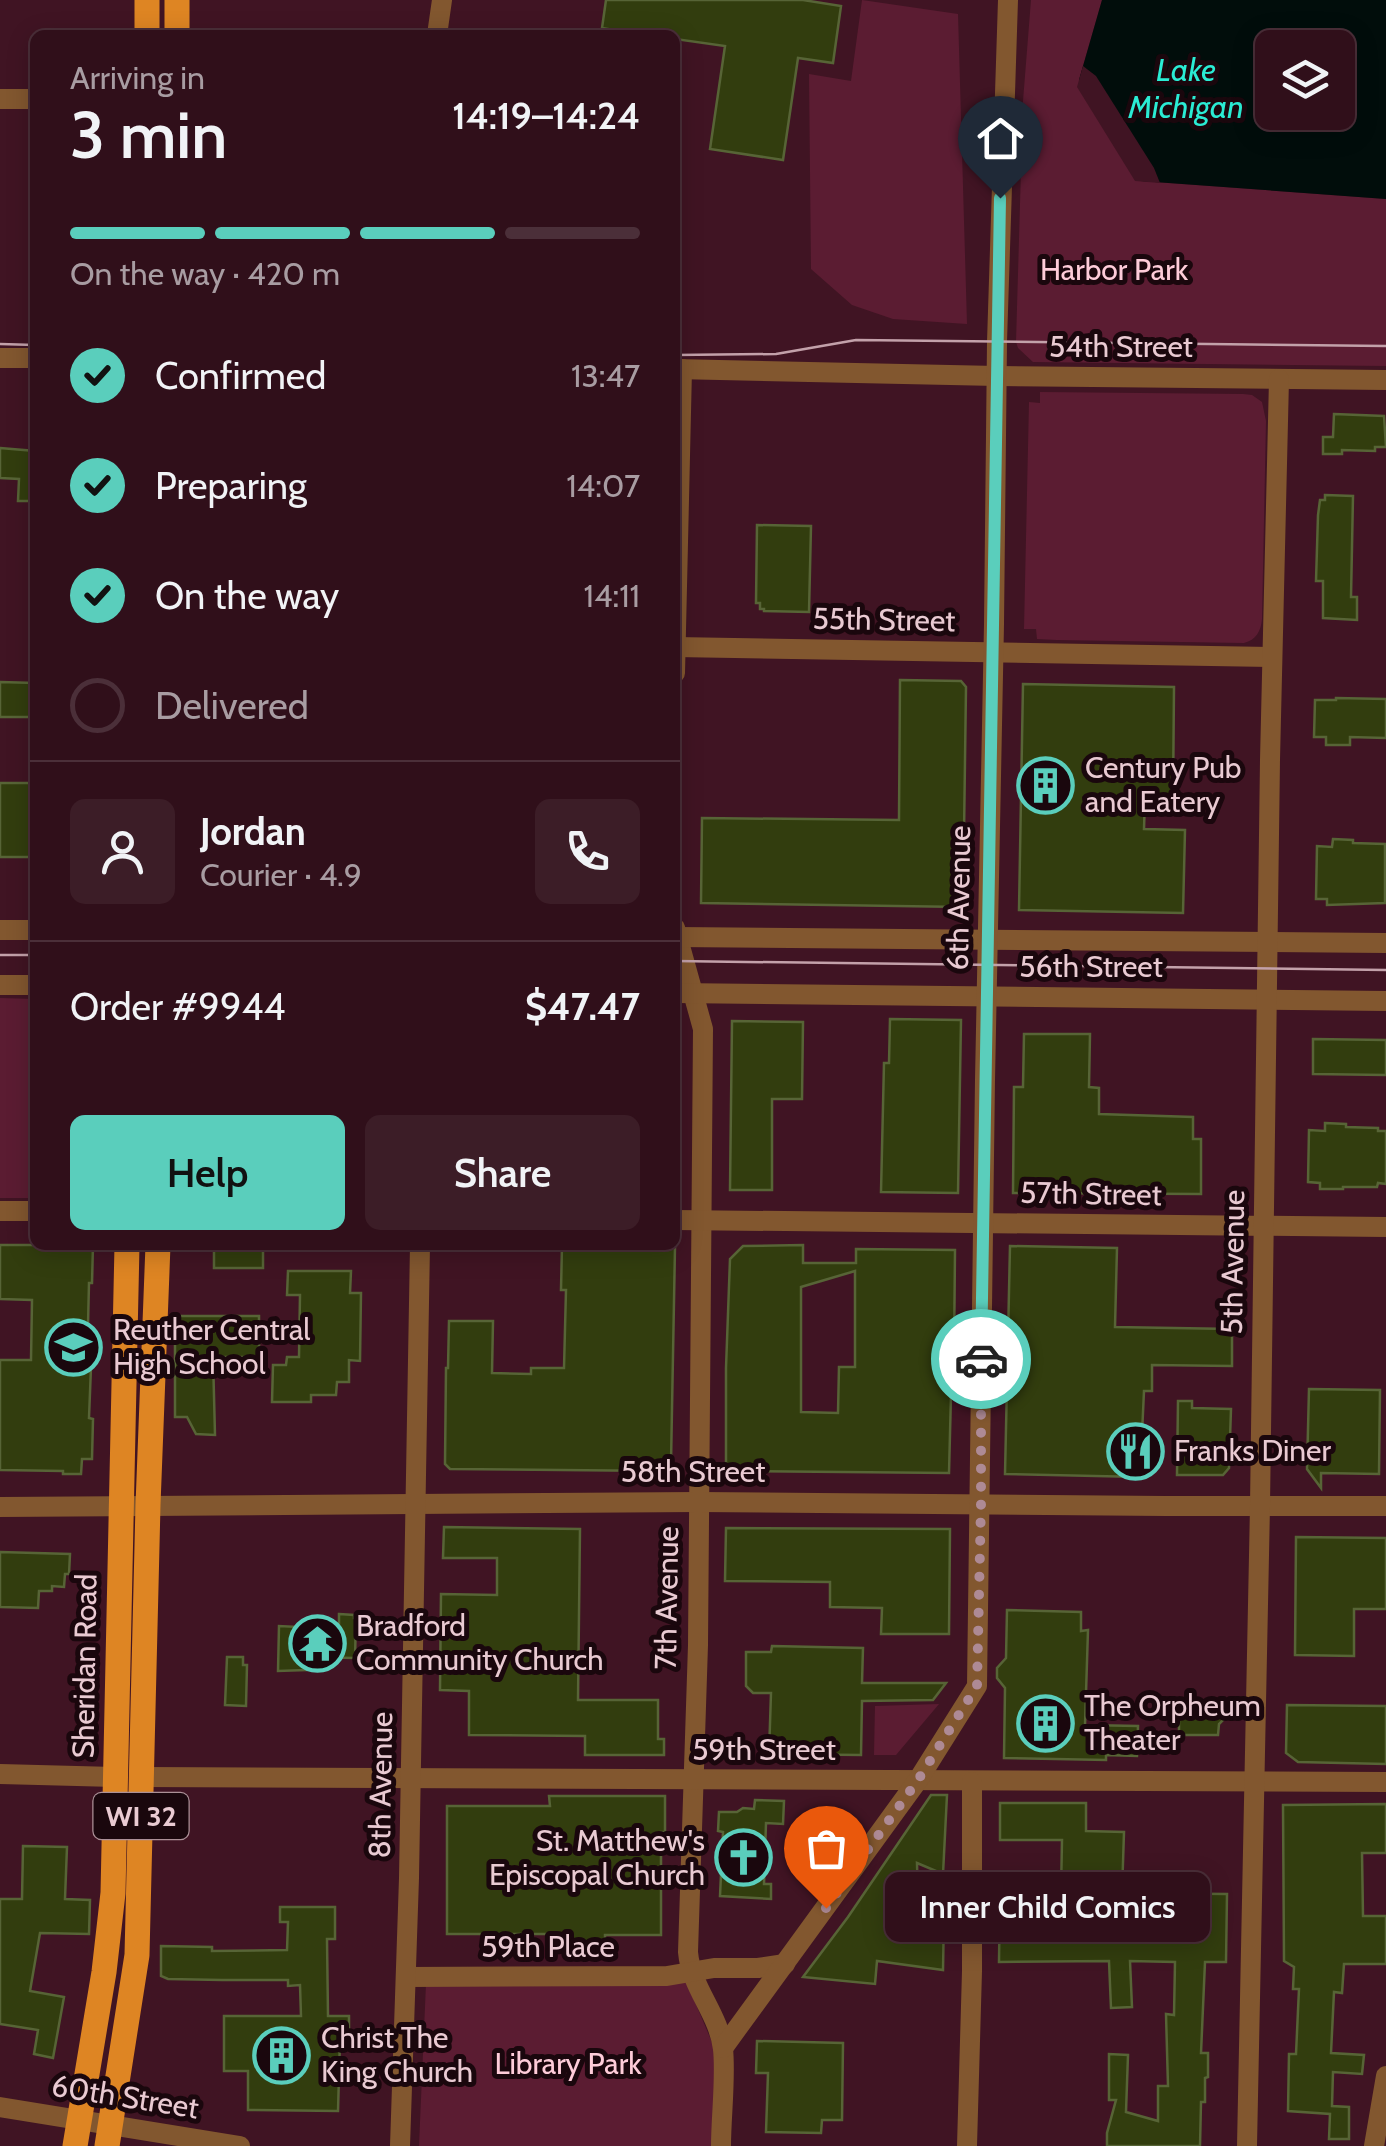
<!DOCTYPE html>
<html lang="en">
<head>
<meta charset="utf-8">
<style>
	:root { --surface:#300f1a; --page:#3c1d27; --text:#f1f3f6; --muted:#a89ca2; --line:#4b2f39; --accent:#5acebc }
	body { margin:0; font-family:Cabin,sans-serif; background:var(--page); color:var(--text); height:100vh; display:flex; flex-direction:column; font-size:38px; white-space:nowrap }
	* { box-sizing:border-box; margin:0 }
	p { font-size:32px; color:var(--muted) }
	.icon { flex:none; width:55px; height:55px; fill:none; stroke:currentColor; stroke-width:2; stroke-linecap:round; stroke-linejoin:round }
	.map { position:relative; flex:1; overflow:hidden }
	.drawer { position:absolute; left:30px; top:30px; width:650px; height:1220px; display:flex; flex-direction:column; background:var(--surface); border-radius:15px; box-shadow:0 5px 25px #0003,0 0 0 2px var(--line) }
	.drawer>* { flex:none }
	.fabs { position:absolute; left:1255px; top:30px; display:grid; gap:20px }
	.fabs a { display:grid; place-items:center; width:100px; height:100px; border-radius:15px; background:var(--surface); box-shadow:0 5px 25px #0003,0 0 0 2px var(--line); font-size:50px }
	.pin { position:absolute; display:grid; place-items:center; width:85px; height:85px; color:#fff; margin:-102px -42px; border-radius:50% 50% 50% 0; rotate:-45deg; box-shadow:0 0 10px #0007 }
	.pin .icon { rotate:45deg }
	.courier { position:absolute; display:grid; place-items:center; width:100px; height:100px; margin:-50px; border:8px solid #5acebc; border-radius:50%; background:#fff; color:#222; box-shadow:0 2px 12px #0007 }
	.bubble { position:absolute; height:70px; border-radius:15px; background:var(--surface); box-shadow:0 5px 25px #0003,0 0 0 2px var(--line); font-size:32px; font-weight:600; line-height:70px; text-align:center }
	.head em { font-style:normal; font-weight:600 }
	.head div { display:flex; flex-direction:column-reverse }
	.head { display:flex; align-items:center; justify-content:space-between; height:170px; padding:0 40px }
	h1 { font-size:65px; font-weight:600; line-height:75px }
	.bar { display:grid; grid-template-columns:repeat(4,1fr); gap:15px 10px; align-content:center; height:120px; padding:0 40px }
	.bar i { height:12px; border-radius:8px; background:var(--line) }
	.bar .current { background:var(--accent) }
	.bar p { grid-column:span 4 }
	.line { display:flex; align-items:center; gap:25px; padding:0 40px; border-top:2px solid var(--line) }
	.line div { flex:1 }
	.round { display:grid; place-items:center; flex:none; width:105px; height:105px; border-radius:15px; background:var(--page) }
	ol { padding:0 40px; list-style:none }
	li { display:flex; align-items:center; gap:30px; height:110px }
	li p { margin-inline-start:auto }
	li .icon { padding:10px; border-radius:50%; background:var(--accent); color:#111; stroke-width:4 }
	li:last-child { color:var(--muted) }
	li i { width:55px; height:55px; border:5px solid var(--line); border-radius:50% }
	.primary-button { display:flex; gap:20px; margin-top:auto; padding:20px 40px }
	.primary-button a { flex:1; height:115px; border-radius:15px; background:var(--accent); color:#111; font-size:40px; font-weight:600; line-height:115px; text-align:center }
	.primary-button a+a { background:var(--page); color:var(--text) }
	.map>svg:first-child { display:block }
	.green { fill:#5b1c32 }
	.water { fill:#010d0b; fill-rule:evenodd }
	.pier { fill:#401423 }
	.building { fill:#323d0e; stroke:#576436; stroke-width:2.5; fill-rule:evenodd }
	.lines { fill:none; stroke-linecap:round; stroke-linejoin:round }
	.minor { stroke:#82572f; stroke-width:20 }
	.major { stroke:#de8523; stroke-width:25 }
	.tram { stroke:#c3a1aa; stroke-width:2.5 }
	.done { stroke:#ae8a95; stroke-width:10; stroke-dasharray:0 18 }
	.route { stroke:#5acebc; stroke-width:12 }
	.labels { text-anchor:middle; stroke-width:10; stroke-linejoin:round; paint-order:stroke }
	.shield { fill:#1a070d; stroke:#ab9097; stroke-width:2.5 }
	.shield-label { font-size:28px; font-weight:bold; fill:#e9cad2 }
	.park-label { font-size:30px; fill:#feccd9; stroke:#1a070d }
	.street-label { font-size:30px; fill:#e9cad2; stroke:#1a070d }
	.poi-label { font-size:30px; fill:#e9cad2; stroke:#1a070d; text-anchor:start }
	.water-label { font-size:32px; font-style:italic; fill:#2aecd4; stroke:#1a070d }
</style>
</head>
<body>
<div class="map">
<svg width="1386" height="2146" viewBox="0 0 1386 2146">
	<rect width="100%" height="100%" fill="#401423"/>
	<g class="green">
		<path d="M862 0 958 14 967 324 893 319 852 305 811 269 809 74 851 81Z"/>
		<path d="M1031 0H1102L1079 80 1141 181 1386 199V366L1033 362 1018 348 1016 342 1023 101Z"/>
		<path d="M1040 392 1243 394 1252 395 1262 402 1266 421 1262 619C1261 631 1256 640 1244 643L1057 640 1037 639 1036 629H1024L1029 402 1040 403Z"/>
		<path d="M0 998 35 999V1198H0Z"/>
		<path d="M939 1704 896 1755H874L875 1706Z"/>
		<path d="M686 1981 717 2054 716 2146H419L426 1984Z"/>
	</g>
	<path class="water" d="M1102 0H1386V199L1141 181 1079 80ZM1272 48H1338V112H1272Z"/>
	<path class="pier" d="M1083 66 1096 76 1154 168 1160 183 1135 181 1077 87Z"/>
	<g class="building">
		<path d="M606 0H803L841 6 833 63 798 58 783 160 710 149 725 46 675 39V35H607L608 29 602 28Z"/>
		<path d="M1334 414 1384 416 1386 447H1375V451L1342 450V454H1323V437H1333Z"/>
		<path d="M0 448 35 451V501H18L19 479 0 478Z"/>
		<path d="M1325 495 1353 496 1351 597H1357V620L1323 618V581H1316L1318 515 1320 500H1325Z"/>
		<path d="M757 525 811 526 809 612 764 611V609H760V603H756Z"/>
		<path d="M900 680 961 681 966 687 963 907 701 903 702 818 899 820Z"/>
		<path d="M0 682 35 683V717H0Z"/>
		<path d="M1023 684 1174 687 1173 798H1145L1144 829 1185 830 1183 913 1019 910Z"/>
		<path d="M1336 698 1386 699V738L1350 737V745H1326V737H1314L1315 700H1336Z"/>
		<rect x="0" y="783" width="35" height="74"/>
		<path d="M1333 839 1353 840V843L1385 844V903L1327 905V899H1316L1317 846 1332 847Z"/>
		<path d="M890 1019 961 1020 958 1193 881 1192 884 1063H889Z"/>
		<path d="M732 1021 803 1022 802 1099H772V1190H730Z"/>
		<path d="M1024 1034H1090L1089 1087 1099 1088V1114L1193 1117V1139H1201V1194L1013 1193 1014 1087H1023Z"/>
		<path d="M1313 1039 1386 1040V1075L1313 1074Z"/>
		<path d="M1325 1123 1346 1124V1127L1378 1128V1131H1386V1184L1378 1183 1377 1187H1343V1189H1320V1183L1308 1182 1309 1130 1325 1131Z"/>
		<path d="M0 1245H93L92 1283H89L87 1367H91L89 1418 93 1419 92 1459H82L81 1474H63V1471L0 1470V1360H31L32 1300 0 1299Z"/>
		<rect x="214" y="1245" width="49" height="23"/>
		<path d="M562 1245 675 1247 671 1463 663 1471 450 1469 445 1464 446 1368H448L449 1321H493L492 1373 531 1374V1368H564L566 1290H561Z"/>
		<path d="M803 1245V1263H856V1249L955 1250 954 1355H952L949 1473 726 1471V1368L730 1259 743 1246ZM855 1271V1367H839L838 1413 801 1412V1287Z"/>
		<path d="M1010 1246 1117 1248 1115 1327 1232 1329V1366L1152 1365V1391H1144L1140 1477 1005 1474Z"/>
		<path d="M288 1271H351L350 1293H361L360 1361 349 1360V1382H337L336 1395H311V1402H272L273 1365H286L287 1357H299L300 1295H287Z"/>
		<path d="M175 1316H259V1357H213L215 1435 196 1434 187 1417H175Z"/>
		<path d="M1309 1389 1380 1390 1379 1474 1321 1473V1488L1307 1469Z"/>
		<path d="M1178 1401H1192V1408L1231 1409 1229 1468 1223 1475H1177Z"/>
		<path d="M444 1527 580 1529 578 1700H658V1739H664V1755H585V1736L469 1735V1691L440 1690 441 1594 497 1595V1558H443Z"/>
		<path d="M726 1528 950 1529 949 1634H881L882 1608 830 1607V1582L725 1581Z"/>
		<path d="M1296 1537 1386 1538V1609H1354V1656L1295 1655Z"/>
		<path d="M0 1552 70 1554 69 1574H65L64 1587 52 1586V1591H39L38 1608 0 1607Z"/>
		<path d="M1007 1610 1081 1612V1631L1088 1630 1085 1725 1138 1726 1137 1756 1106 1755V1760L1004 1758 1005 1688 997 1678V1668L1006 1658Z"/>
		<path d="M339 1614 354 1615V1618H356L355 1658 306 1657V1670L278 1671 279 1626 339 1629Z"/>
		<path d="M772 1646 863 1648 862 1683H946L933 1700 862 1701 861 1755 769 1754 771 1693H753L746 1686V1652H771Z"/>
		<path d="M227 1657H243V1665H247L246 1706 225 1705Z"/>
		<path d="M1287 1705 1386 1706V1764L1298 1762 1286 1753Z"/>
		<path d="M1179 1712 1230 1713 1219 1724 1218 1735H1179Z"/>
		<path d="M931 1795H947L943 1874 917 1863 918 1903 944 1913 943 1970 877 1961 875 1984 803 1977 848 1917Z"/>
		<path d="M549 1796H665V1832H661V1935H605V1945H583V1942H549V1934H447V1806H550Z"/>
		<path d="M755 1800 784 1801 783 1824 766 1823 764 1884H771V1899L720 1896 723 1832 718 1831 719 1812H737L743 1808 754 1809Z"/>
		<path d="M1000 1803H1086V1831L1124 1832 1122 1893 1227 1894 1226 1962H1205L1201 2053H1208V2077L1205 2078V2102H1201L1200 2146H1107V2133L1116 2100H1109V2054L1128 2055 1126 2112 1158 2121V2086H1168L1166 2014 1174 2015 1175 1962 1130 1961 1132 2007 1111 2008 1109 1961 999 1962 1000 1892H1061L1062 1840H1000Z"/>
		<path d="M1386 1804V1853H1362L1363 1916H1386V1964H1344L1342 1993 1334 1992 1331 2053 1364 2055 1362 2074 1333 2072 1332 2106 1349 2107V2139H1329L1330 2114 1288 2111 1289 2054H1296L1299 1989H1293L1294 1967 1284 1961 1283 1805Z"/>
		<path d="M23 1846 67 1847 65 1899 90 1900 89 1934 40 1933 30 1991 64 1997 53 2058 34 2054 38 2030 0 2024V1899H22Z"/>
		<path d="M280 1907H335V1939H327L328 2016H349V2040H340L338 2111 248 2110V2071H224V2016H301L300 1985 288 1986V1980H222L168 1979 161 1976V1946L212 1947V1951L287 1950 288 1922H280Z"/>
		<path d="M757 2041 843 2043 842 2120H822L821 2133 766 2132 768 2073H756Z"/>
	</g>
	<g class="lines">
		<g class="minor">
			<path d="M437 35 442 0"/>
			<path d="M0 99H35"/>
			<path d="M0 358H35"/>
			<path d="M675 369 997 376 1386 380"/>
			<path d="M675 647 1271 657"/>
			<path d="M675 673 682 369"/>
			<path d="M675 928 703 1029 698 1645 688 1952C691 1988 719 2014 723 2049 726 2077 721 2117 721 2146"/>
			<path d="M0 930H35"/>
			<path d="M675 937 1386 943"/>
			<path d="M0 985H35"/>
			<path d="M675 993 1386 1001"/>
			<path d="M0 1211H35"/>
			<path d="M675 1220 1386 1227"/>
			<path d="M0 1507 698 1502 1165 1506H1386"/>
			<path d="M0 1774 115 1777"/>
			<path d="M142 1777 1386 1782"/>
			<path d="M407 1977 667 1976 714 1968H758L785 1964"/>
			<path d="M723 2048 918 1780 977 1686 985 1080 994 624 997 342 1008 0"/>
			<path d="M0 2107 240 2146"/>
			<path d="M400 2146 409 1878 420 1245"/>
			<path d="M967 2146 972 1971V1782"/>
			<path d="M1247 2146 1260 1506 1270 760 1279 379"/>
			<path d="M1374 2146 1386 2076"/>
		</g>
		<g class="major">
			<path d="M147 35V0"/>
			<path d="M177 35V0"/>
			<path d="M75 2146 104 1972 113 1893 127 1245"/>
			<path d="M107 2146 137 1955 148 1505 158 1245"/>
		</g>
		<g class="tram">
			<path d="M0 344 35 345"/>
			<path d="M675 355 776 354 856 340 1386 346"/>
			<path d="M0 955H35"/>
			<path d="M675 961 1386 970"/>
		</g>
	</g>
	<g class="lines">
		<path class="done" d="M826 1908 918 1780 977 1686 981 1504V1359"/>
		<path class="route" d="M981 1359 1000 198"/>
	</g>
	<defs>
		<symbol id="building-ring" viewBox="-11 -11 22 22"><circle r="9.5" fill="#1a070d" stroke="#5acebc" stroke-width="1.5"/><path d="M-4-6H4V6H1V3H-1V6H-4ZM-2.5-4.3h1.7v1.8h-1.7ZM.8-4.3h1.7v1.8H.8ZM-2.5-1h1.7V.8h-1.7ZM.8-1h1.7V.8H.8Z" fill="#5acebc"/></symbol>
		<symbol id="school-ring" viewBox="-11 -11 22 22"><circle r="9.5" fill="#1a070d" stroke="#5acebc" stroke-width="1.5"/><path d="M0-5L7-2L0 1L-7-2ZM-4 1L0 2.5L4 1V4Q0 6-4 4Z" fill="#5acebc"/></symbol>
		<symbol id="restaurant-ring" viewBox="-11 -11 22 22"><circle r="9.5" fill="#1a070d" stroke="#5acebc" stroke-width="1.5"/><path d="M-5-6h1v4h1v-4h1v4h1v-4h1v5L-1.5 .5V6h-2V.5L-5-1ZM5-6V6H3V1.5H1.5Q1.5-4 5-6Z" fill="#5acebc"/></symbol>
		<symbol id="temple-ring" viewBox="-11 -11 22 22"><circle r="9.5" fill="#1a070d" stroke="#5acebc" stroke-width="1.5"/><path d="M0-6L5-2H3V0L6.5 2.5H4V6H1.5V3h-3V6H-4V2.5H-6.5L-3 0V-2H-5Z" fill="#5acebc"/></symbol>
		<symbol id="church-ring" viewBox="-11 -11 22 22"><circle r="9.5" fill="#1a070d" stroke="#5acebc" stroke-width="1.5"/><path d="M-1.2-6h2.4v3.5h3.3v2.4h-3.3V6h-2.4V-.1h-3.3v-2.4h3.3Z" fill="#5acebc"/></symbol>
	</defs>
	<g fill-rule="evenodd">
		<use href="#building-ring" x="1014" y="754" width="63" height="63"/>
		<use href="#school-ring" x="42" y="1316" width="63" height="63"/>
		<use href="#restaurant-ring" x="1104" y="1420" width="63" height="63"/>
		<use href="#temple-ring" x="286" y="1612" width="63" height="63"/>
		<use href="#building-ring" x="1014" y="1692" width="63" height="63"/>
		<use href="#church-ring" x="712" y="1826" width="63" height="63"/>
		<use href="#building-ring" x="250" y="2024" width="63" height="63"/>
	</g>
	<g class="labels">
		<rect class="shield" x="93.5" y="1793" width="95" height="46" rx="8"/>
		<g class="shield-label">
			<text x="141" y="1826">WI 32</text>
		</g>
		<g class="park-label">
			<text x="1114" y="280">Harbor Park</text>
			<text x="568" y="2074">Library Park</text>
		</g>
		<g class="street-label">
			<text x="1121" y="357">54th Street</text>
			<text transform="translate(884 620) rotate(1)" y="10">55th Street</text>
			<text transform="translate(959 898) rotate(-89)" y="10">6th Avenue</text>
			<text x="1091" y="977">56th Street</text>
			<text transform="translate(1091 1194) rotate(1)" y="10">57th Street</text>
			<text transform="translate(1233 1262) rotate(-89)" y="10">5th Avenue</text>
			<text x="693" y="1482">58th Street</text>
			<text transform="translate(667 1598) rotate(-89)" y="10">7th Avenue</text>
			<text transform="translate(85 1666) rotate(-89)" y="10">Sheridan Road</text>
			<text x="764" y="1760">59th Street</text>
			<text transform="translate(381 1785) rotate(-89)" y="10">8th Avenue</text>
			<text x="548" y="1957">59th Place</text>
			<text transform="translate(125 2097) rotate(9)" y="10">60th Street</text>
		</g>
		<g class="poi-label">
			<text x="1085" y="778">Century Pub<tspan x="1085" dy="34">and Eatery</tspan></text>
			<text x="113" y="1340">Reuther Central<tspan x="113" dy="34">High School</tspan></text>
			<text x="1174" y="1461">Franks Diner</text>
			<text x="356" y="1636">Bradford<tspan x="356" dy="34">Community Church</tspan></text>
			<text x="1084" y="1716">The Orpheum<tspan x="1084" dy="34">Theater</tspan></text>
			<text x="705" y="1851" text-anchor="end">St. Matthew's<tspan x="705" dy="34">Episcopal Church</tspan></text>
			<text x="321" y="2048">Christ The<tspan x="321" dy="34">King Church</tspan></text>
		</g>
		<g class="water-label">
			<text x="1186" y="81">Lake<tspan x="1186" dy="37">Michigan</tspan></text>
		</g>
	</g>
</svg>
<div class="fabs">
<a><svg class="icon" aria-label="layers" viewBox="0 0 24 24"><path d="M12 4l9 5-9 5-9-5zM3 14l9 5 9-5"/></svg></a>
</div>
<div class="pin" style="left:826px;top:1908px;background:#ea580c"><svg class="icon" aria-label="bag" viewBox="0 0 24 24"><path d="M5 8h14l-1 12H6zM9 8a3 3 0 0 1 6 0"/></svg></div>
<div class="pin" style="left:1000px;top:198px;background:#1f2937"><svg class="icon" aria-label="home" viewBox="0 0 24 24"><path d="M3 11l9-7 9 7M6 9v11h12V9"/></svg></div>
<div class="courier" style="left:981px;top:1359px"><svg class="icon" aria-label="car" viewBox="0 0 24 24"><path d="M5 17H2v-5l4-1 3-4h7l3 4 3 1v5h-3M9 17h6M6 11h13"/><circle cx="7" cy="17" r="2"/><circle cx="17" cy="17" r="2"/></svg></div>
<div class="bubble" style="left:885px;top:1872px;width:325px">Inner Child Comics</div>
<section class="drawer">
<div class="head"><div><h1>3 min</h1><p>Arriving in</p></div><em>14:19–14:24</em></div>
<div class="bar"><i class="current"></i><i class="current"></i><i class="current"></i><i></i><p>On the way · 420 m</p></div>
<ol>
<li><svg class="icon" aria-label="check" viewBox="0 0 24 24"><path d="M5 12l5 5 9-10"/></svg>Confirmed<p>13:47</p></li>
<li><svg class="icon" aria-label="check" viewBox="0 0 24 24"><path d="M5 12l5 5 9-10"/></svg>Preparing<p>14:07</p></li>
<li><svg class="icon" aria-label="check" viewBox="0 0 24 24"><path d="M5 12l5 5 9-10"/></svg>On the way<p>14:11</p></li>
<li><i></i>Delivered</li>
</ol>
<div class="line" style="height:180px"><a class="round"><svg class="icon" aria-label="person" viewBox="0 0 24 24"><circle cx="12" cy="8" r="4"/><path d="M4 21q1-7 8-7t8 7"/></svg></a><div><b>Jordan</b><p>Courier · 4.9</p></div><a class="round"><svg class="icon" aria-label="phone" viewBox="0 0 24 24"><path d="M5 4h4l2 5-3 2q2 4 5 5l2-3 5 2v4C11 20 4 13 5 4z"/></svg></a></div>
<div class="line" style="height:130px"><div>Order #9944</div><b>$47.47</b></div>
<div class="primary-button"><a>Help</a><a>Share</a></div>
</section>
</div>
</body>
</html>
